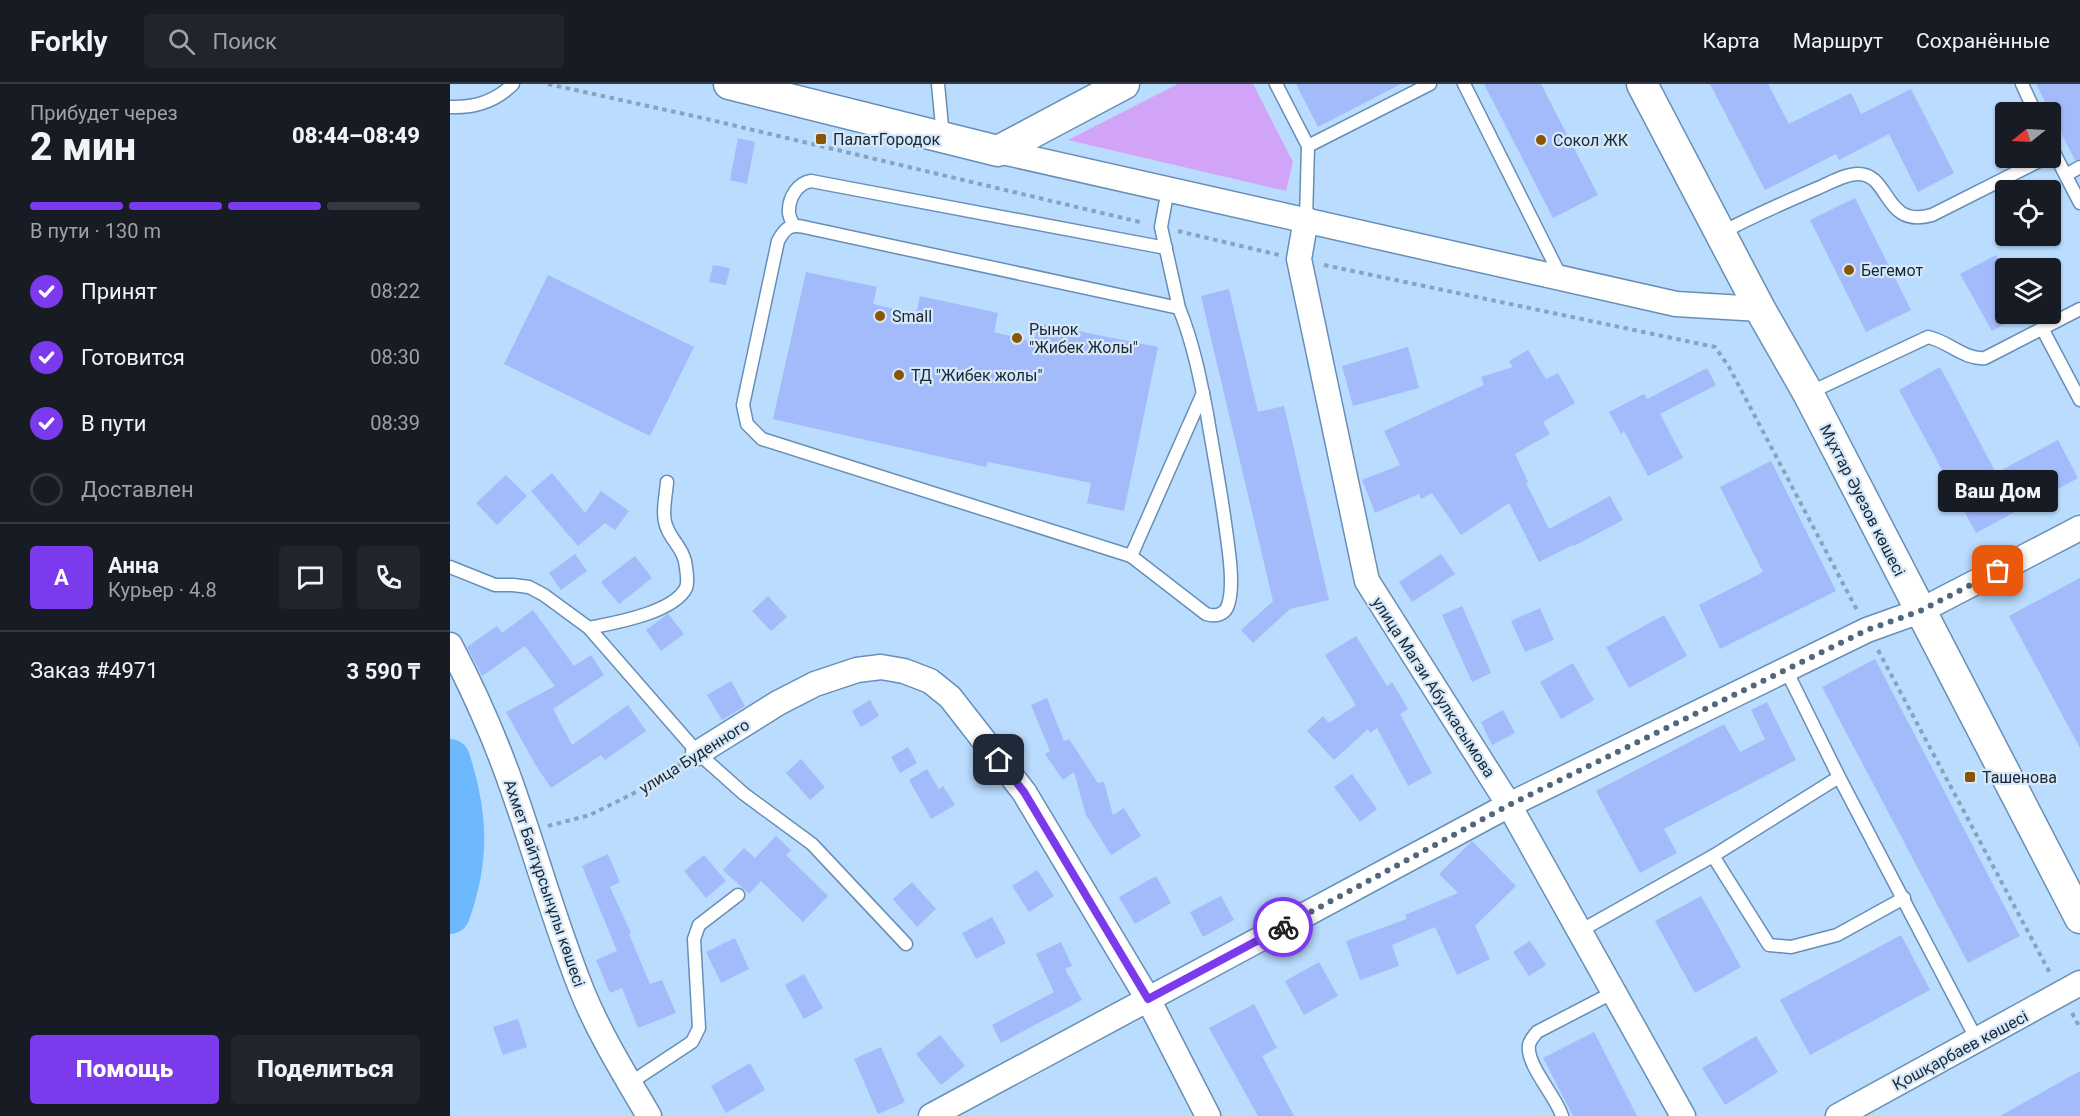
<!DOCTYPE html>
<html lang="ru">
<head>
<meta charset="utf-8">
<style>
	:root { --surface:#171b24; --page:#20242c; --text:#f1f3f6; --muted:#9ea1a6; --line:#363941; --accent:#7c3aed }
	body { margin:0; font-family:Roboto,sans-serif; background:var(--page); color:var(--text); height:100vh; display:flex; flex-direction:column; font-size:22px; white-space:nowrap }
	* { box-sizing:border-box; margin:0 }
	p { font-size:20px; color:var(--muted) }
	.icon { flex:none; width:33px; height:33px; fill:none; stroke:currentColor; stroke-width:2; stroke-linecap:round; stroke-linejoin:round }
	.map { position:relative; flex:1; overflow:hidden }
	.details { display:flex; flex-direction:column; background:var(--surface); width:450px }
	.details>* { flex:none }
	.needle { width:39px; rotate:252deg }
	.buttons { position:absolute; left:1545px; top:18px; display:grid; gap:12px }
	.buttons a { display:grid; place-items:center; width:66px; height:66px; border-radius:6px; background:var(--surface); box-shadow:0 2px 4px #0004; font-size:30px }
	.pin { position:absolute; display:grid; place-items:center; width:51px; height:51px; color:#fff; margin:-26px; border-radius:12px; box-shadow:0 3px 9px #0006 }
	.courier { position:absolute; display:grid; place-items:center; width:60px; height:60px; margin:-30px; border:4px solid #7c3aed; border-radius:50%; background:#fff; color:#222; box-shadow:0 2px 8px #0007 }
	.bubble { position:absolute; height:42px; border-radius:6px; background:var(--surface); box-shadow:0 2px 4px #0004; font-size:20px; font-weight:800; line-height:42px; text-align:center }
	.head em { font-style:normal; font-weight:800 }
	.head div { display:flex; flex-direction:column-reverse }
	.head { display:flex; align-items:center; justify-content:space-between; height:102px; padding:0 30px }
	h1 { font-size:39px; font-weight:800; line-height:45px }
	.bar { display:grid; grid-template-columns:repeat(4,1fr); gap:9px 6px; align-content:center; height:72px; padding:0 30px }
	.bar i { height:8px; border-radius:4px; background:var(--line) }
	.bar .selected { background:var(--accent) }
	.bar p { grid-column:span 4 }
	.line { display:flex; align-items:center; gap:15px; padding:0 30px; border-top:2px solid var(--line) }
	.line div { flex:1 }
	.round { display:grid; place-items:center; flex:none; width:63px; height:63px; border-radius:6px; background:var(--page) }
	ol { padding:0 30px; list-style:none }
	li { display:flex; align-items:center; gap:18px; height:66px }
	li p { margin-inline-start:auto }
	li .icon { padding:6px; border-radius:50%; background:var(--accent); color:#fff; stroke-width:4 }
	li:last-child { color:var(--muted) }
	li i { width:33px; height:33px; border:3px solid var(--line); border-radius:50% }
	.cta { display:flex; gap:12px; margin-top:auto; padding:12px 30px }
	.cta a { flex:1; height:69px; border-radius:6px; background:var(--accent); color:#fff; font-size:24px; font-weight:800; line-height:69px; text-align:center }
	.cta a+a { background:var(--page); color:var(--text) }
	header { display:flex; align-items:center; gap:36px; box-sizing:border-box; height:84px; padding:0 30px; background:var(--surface); border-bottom:2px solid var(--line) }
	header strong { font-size:28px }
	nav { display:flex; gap:33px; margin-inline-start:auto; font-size:21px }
	.search { width:420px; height:54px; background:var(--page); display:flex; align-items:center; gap:15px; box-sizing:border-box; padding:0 21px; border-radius:6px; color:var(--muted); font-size:22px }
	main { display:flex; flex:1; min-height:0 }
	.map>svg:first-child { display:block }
	.green { fill:#d1a4f7 }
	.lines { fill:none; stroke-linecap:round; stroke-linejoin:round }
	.river { stroke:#6eb8fe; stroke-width:40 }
	.building { fill:#a3bbfa }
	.service-casing { stroke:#678fb6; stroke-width:15 }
	.minor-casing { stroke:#678fb6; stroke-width:27 }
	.tertiary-casing { stroke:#678fb6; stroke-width:33 }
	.path { stroke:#86a3bf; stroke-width:4; stroke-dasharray:4.5 4.5; stroke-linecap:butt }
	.service { stroke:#fff; stroke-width:12 }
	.minor { stroke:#fff; stroke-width:24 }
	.tertiary { stroke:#fff; stroke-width:30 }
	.done { stroke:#50677d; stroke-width:6; stroke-dasharray:0 10.8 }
	.route { stroke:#7c3aed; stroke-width:8 }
	.poi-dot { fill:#8a5503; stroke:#d6e7f8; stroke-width:2 }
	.labels { text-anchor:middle; stroke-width:4.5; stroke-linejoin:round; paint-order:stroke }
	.poi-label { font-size:16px; fill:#172837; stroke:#d6e7f8; text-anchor:start }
	.street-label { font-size:16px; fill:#172837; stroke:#d6e7f8 }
</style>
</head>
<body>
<header>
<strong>Forkly</strong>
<div class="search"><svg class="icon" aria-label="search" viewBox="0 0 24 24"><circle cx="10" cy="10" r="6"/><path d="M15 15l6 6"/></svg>Поиск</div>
<nav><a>Карта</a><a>Маршрут</a><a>Сохранённые</a></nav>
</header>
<main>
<section class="details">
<div class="head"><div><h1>2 мин</h1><p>Прибудет через</p></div><em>08:44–08:49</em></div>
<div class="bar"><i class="selected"></i><i class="selected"></i><i class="selected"></i><i></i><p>В пути · 130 m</p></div>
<ol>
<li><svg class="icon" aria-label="check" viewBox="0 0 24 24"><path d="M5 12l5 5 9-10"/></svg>Принят<p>08:22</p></li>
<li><svg class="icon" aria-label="check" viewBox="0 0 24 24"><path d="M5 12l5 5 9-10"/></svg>Готовится<p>08:30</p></li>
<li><svg class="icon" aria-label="check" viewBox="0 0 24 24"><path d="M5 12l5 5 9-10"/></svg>В пути<p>08:39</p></li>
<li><i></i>Доставлен</li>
</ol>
<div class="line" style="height:108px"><b class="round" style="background:var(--accent);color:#fff">А</b><div><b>Анна</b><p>Курьер · 4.8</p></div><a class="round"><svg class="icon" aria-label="chat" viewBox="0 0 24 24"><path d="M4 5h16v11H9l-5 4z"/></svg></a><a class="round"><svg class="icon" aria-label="phone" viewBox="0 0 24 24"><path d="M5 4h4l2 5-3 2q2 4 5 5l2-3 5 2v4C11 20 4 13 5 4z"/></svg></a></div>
<div class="line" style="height:78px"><div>Заказ #4971</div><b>3 590 ₸</b></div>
<div class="cta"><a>Помощь</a><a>Поделиться</a></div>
</section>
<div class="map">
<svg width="1630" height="1032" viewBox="0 0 1630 1032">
	<rect width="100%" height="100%" fill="#badcfe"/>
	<path class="green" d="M728 0H803L843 78 836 107 618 56Z"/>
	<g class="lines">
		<path class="river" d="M0 675C18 730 20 775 0 830"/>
	</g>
	<g class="building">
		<path d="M846 0H951L868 43Z"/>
		<path d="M1034 0H1091L1148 111 1103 134Z"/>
		<path d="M1260 0H1318L1339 40 1401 9 1411 30 1461 5 1504 89 1468 108 1439 50 1389 76 1386 70 1315 106Z"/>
		<path d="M1586 0H1630V75L1625 76Z"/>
		<path d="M288 54 305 58 297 100 280 96Z"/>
		<path d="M1405 114 1461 226 1416 248 1360 136Z"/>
		<path d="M1546 171 1556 188V239L1542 247 1510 190Z"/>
		<path d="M263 181 280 184 276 201 259 198Z"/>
		<path d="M356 188 427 203 423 220 466 230 470 212 548 229 544 248 584 258 588 239 708 263 674 427 637 419 641 399 538 378 536 383 323 335Z"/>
		<path d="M98 191 244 263 200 352 54 280Z"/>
		<path d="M779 205 808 328 834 322 879 516 840 525 803 559 791 546 823 517 751 212Z"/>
		<path d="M958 263 969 304 903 322 892 282Z"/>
		<path d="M1078 266 1096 295 1108 289 1125 319 1093 338 1100 350 1065 370 1078 398 1076 399 1099 445 1160 412 1173 436 1124 462 1123 461 1089 478 1059 419 1011 451 982 409 971 415 969 410 925 429 912 396 950 381 934 347 1034 301 1031 293 1063 283 1059 277Z"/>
		<path d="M1490 283 1546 389 1608 356 1628 394 1526 449 1449 306Z"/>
		<path d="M1257 284 1266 301 1210 330 1233 374 1198 392 1174 347 1171 350 1159 328 1194 310 1197 315Z"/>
		<path d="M1321 377 1386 507 1270 565 1249 521 1313 488 1270 403Z"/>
		<path d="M102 389 135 429 151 407 179 427 165 446 155 439 128 462 81 407Z"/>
		<path d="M56 391 77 412 47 441 26 419Z"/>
		<path d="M125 470 137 487 111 506 99 489Z"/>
		<path d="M991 470 1005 490 962 518 949 498Z"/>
		<path d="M185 472 202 494 169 520 151 498Z"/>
		<path d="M1630 494V664L1559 532Z"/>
		<path d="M318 512 337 533 321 547 302 527Z"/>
		<path d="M1012 522 1041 589 1022 598 992 531Z"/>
		<path d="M1090 524 1104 556 1075 568 1061 537Z"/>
		<path d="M83 526 124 582 141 571 154 591 103 625 122 661 178 621 196 647 155 676 151 671 101 704 85 680 56 628 105 602 75 562 32 592 17 563 47 542 52 549Z"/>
		<path d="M218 530 234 550 211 567 196 546Z"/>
		<path d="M1214 531 1237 572 1179 604 1156 563Z"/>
		<path d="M906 552 937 602 942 598 958 625 950 630 982 689 958 702 927 644 920 649 918 645 884 676 857 647 873 632 879 639 906 621 875 571Z"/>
		<path d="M1425 575 1570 852 1518 879 1372 603Z"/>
		<path d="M1123 579 1144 616 1111 635 1090 598Z"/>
		<path d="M281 597 295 622 272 636 257 611Z"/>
		<path d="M597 614 614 657 619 655 648 699 654 698 663 731 674 724 691 752 661 771 636 731 624 688 613 696 595 670 600 667 581 621Z"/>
		<path d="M420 616 429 632 411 643 402 627Z"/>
		<path d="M1317 618 1346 676 1214 745 1227 769 1190 789 1146 707 1274 640 1290 668 1315 655 1301 626Z"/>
		<path d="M1053 626 1065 649 1042 661 1031 638Z"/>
		<path d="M458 663 467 679 450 689 441 673Z"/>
		<path d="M351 675 375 703 360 716 336 689Z"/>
		<path d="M477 685 489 705 493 702 505 721 481 735 459 696Z"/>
		<path d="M902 690 927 725 910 738 884 703Z"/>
		<path d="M326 752 341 766 336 771 378 812 353 838 311 797 299 810 273 786 294 764 305 774Z"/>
		<path d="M1022 757 1066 802 1025 842 1040 875 1007 891 985 843 942 861 949 882 910 896 896 857 957 835 955 831 1008 809 989 790Z"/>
		<path d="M158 770 170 798 160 803 181 849 179 850 200 900 212 896 226 929 188 944 172 904 160 909 146 876 167 867 132 782Z"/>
		<path d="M254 771 276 797 256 814 234 787Z"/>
		<path d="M587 786 604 812 579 828 562 802Z"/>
		<path d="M706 792 721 819 685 840 669 813Z"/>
		<path d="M462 798 486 825 467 843 443 815Z"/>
		<path d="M771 812 784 836 753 853 740 828Z"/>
		<path d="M1251 812 1291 883 1245 909 1205 837Z"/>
		<path d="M542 833 556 859 526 875 512 849Z"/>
		<path d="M1451 851 1480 906 1360 971 1330 916Z"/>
		<path d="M285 854 299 885 271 899 256 868Z"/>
		<path d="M1080 857 1096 881 1079 892 1063 868Z"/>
		<path d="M611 858 622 882 615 885 632 916 551 959 542 941 604 908 586 870Z"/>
		<path d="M869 878 888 912 854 931 835 897Z"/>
		<path d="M354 890 373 924 354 935 335 901Z"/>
		<path d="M804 920 827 964 812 972 844 1032H808L759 944Z"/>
		<path d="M68 935 77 963 53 971 43 943Z"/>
		<path d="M1144 948 1187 1032H1123L1093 974Z"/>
		<path d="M490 951 515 982 491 1001 466 970Z"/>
		<path d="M1306 952 1328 988 1275 1021 1252 984Z"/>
		<path d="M431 963 455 1018 428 1030 404 975Z"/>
		<path d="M300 979 315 1006 276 1029 261 1002Z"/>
		<path d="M1630 987V1032H1550Z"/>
	</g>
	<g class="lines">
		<defs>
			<g id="service">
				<path d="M488 0 493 53"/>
				<path d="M826 0 858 62 856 135"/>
				<path d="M1014 0 1111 193"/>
				<path d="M1572 0 1585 28"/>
				<path d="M0 23C24 24 46 17 63 0"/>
				<path d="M1600 61 1630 119"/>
				<path d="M858 62 980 0"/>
				<path d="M1616 91 1630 83"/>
				<path d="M718 105 711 143 729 224 354 143C340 140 335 144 328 157L293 321 297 340 312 355 681 472 756 530C765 533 775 531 778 521 785 501 778 461 775 439 770 402 763 366 757 330 750 294 743 258 729 224"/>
				<path d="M343 141C342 137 338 131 339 126 339 113 348 99 361 97L716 164"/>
				<path d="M1271 149C1303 132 1335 118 1368 104 1380 99 1395 90 1408 90 1441 90 1433 145 1482 131L1595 74"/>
				<path d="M1593 246 1630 316"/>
				<path d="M1359 309 1478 253C1498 257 1514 276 1535 274L1630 225"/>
				<path d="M681 472 753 309"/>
				<path d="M0 483 45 501H63L79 503 94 511 139 544 248 669 294 710 362 760 456 860"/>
				<path d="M139 544C164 539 223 529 236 504 239 496 236 485 235 477 231 462 222 457 217 444 211 431 216 412 217 398"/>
				<path d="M1336 586 1389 693 1527 956"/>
				<path d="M1389 693 1263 772 1319 861 1341 863 1387 851 1454 814"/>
				<path d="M1130 847 1263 772"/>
				<path d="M180 999 242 958 249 944 244 855 249 841 288 811"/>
				<path d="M1112 1032C1106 1012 1076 981 1079 961 1080 956 1084 952 1087 948L1164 908"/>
			</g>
			<g id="minor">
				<path d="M548 67 1226 220 1310 225"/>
				<path d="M856 135 849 175 917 497 1059 721 1233 1032"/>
				<path d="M0 561C21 601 40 643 56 686 83 759 103 835 132 907 150 951 175 991 199 1032"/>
				<path d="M248 669 328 619 365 600 407 586 431 583 454 587 480 597 500 613 574 708 698 915 758 1032"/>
				<path d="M481 1032 1059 721 1417 546 1470 527 1630 444"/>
				<path d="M1388 1032 1630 899"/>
			</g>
			<g id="tertiary">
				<path d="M279 0 548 67 674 0"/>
				<path d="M1192 0 1310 225 1358 309 1630 834"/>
			</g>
		</defs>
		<use href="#service" class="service-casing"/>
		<use href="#minor" class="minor-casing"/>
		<use href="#tertiary" class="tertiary-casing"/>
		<g class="path">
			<path d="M98 0 257 35 694 139"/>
			<path d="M728 147 829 171"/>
			<path d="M874 181 1265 263 1279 283 1408 528"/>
			<path d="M1428 566 1601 891"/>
			<path d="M98 742 140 731 186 708 231 680"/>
			<path d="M1622 929 1630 944"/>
		</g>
		<use href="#service" class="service"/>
		<use href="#minor" class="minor"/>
		<use href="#tertiary" class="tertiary"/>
	</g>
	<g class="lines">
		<path class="done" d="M833 843 1059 721 1417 546 1470 527 1548 487"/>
		<path class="route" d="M549 676 574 708 698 915 833 843"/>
	</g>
	<g class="poi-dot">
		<rect x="365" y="49" width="12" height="12" rx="3"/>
		<circle cx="1091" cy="56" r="6"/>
		<circle cx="1399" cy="186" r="6"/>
		<circle cx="430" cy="232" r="6"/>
		<circle cx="567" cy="254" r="6"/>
		<circle cx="449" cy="291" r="6"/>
		<rect x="1514" y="687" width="12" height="12" rx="3"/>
	</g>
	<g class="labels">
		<g class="poi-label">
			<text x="383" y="61">ПалатГородок</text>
			<text x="1103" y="62">Сокол ЖК</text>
			<text x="1411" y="192">Бегемот</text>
			<text x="442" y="238">Small</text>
			<text x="579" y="251">Рынок<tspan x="579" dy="18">"Жибек Жолы"</tspan></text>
			<text x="461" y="297">ТД "Жибек жолы"</text>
			<text x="1532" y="699">Ташенова</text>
		</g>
		<g class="street-label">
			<text transform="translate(1413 416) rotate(63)" y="6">Мұхтар Әуезов көшесі</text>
			<text transform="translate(984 603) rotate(57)" y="6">улица Магзи Абулкасымова</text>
			<text transform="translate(244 672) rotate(-32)" y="6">улица Буденного</text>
			<text transform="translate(95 799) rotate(71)" y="6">Ахмет Байтұрсынұлы көшесі</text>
			<text transform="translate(1510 966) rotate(-28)" y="6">Қошқарбаев көшесі</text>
		</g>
	</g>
</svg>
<div class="buttons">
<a><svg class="needle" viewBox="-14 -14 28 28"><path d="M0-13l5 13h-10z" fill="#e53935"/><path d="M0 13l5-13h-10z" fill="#9ea1a6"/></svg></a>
<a><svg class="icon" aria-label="locate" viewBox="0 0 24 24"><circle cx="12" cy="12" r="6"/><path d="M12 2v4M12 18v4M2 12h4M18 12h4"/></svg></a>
<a><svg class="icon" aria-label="layers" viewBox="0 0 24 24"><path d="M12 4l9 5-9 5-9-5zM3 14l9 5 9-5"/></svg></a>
</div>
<div class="pin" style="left:1548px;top:487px;background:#ea580c"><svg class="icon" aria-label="bag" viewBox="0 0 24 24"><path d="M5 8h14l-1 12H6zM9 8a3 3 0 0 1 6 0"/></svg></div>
<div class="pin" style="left:549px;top:676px;background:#1f2937"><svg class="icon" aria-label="home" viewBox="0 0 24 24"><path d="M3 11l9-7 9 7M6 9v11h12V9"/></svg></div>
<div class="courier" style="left:833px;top:843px"><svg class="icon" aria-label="bike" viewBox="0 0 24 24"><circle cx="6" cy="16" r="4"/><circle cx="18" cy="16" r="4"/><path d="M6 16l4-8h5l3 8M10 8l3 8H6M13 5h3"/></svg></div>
<div class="bubble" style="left:1488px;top:386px;width:120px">Ваш Дом</div>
</div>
</main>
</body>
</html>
